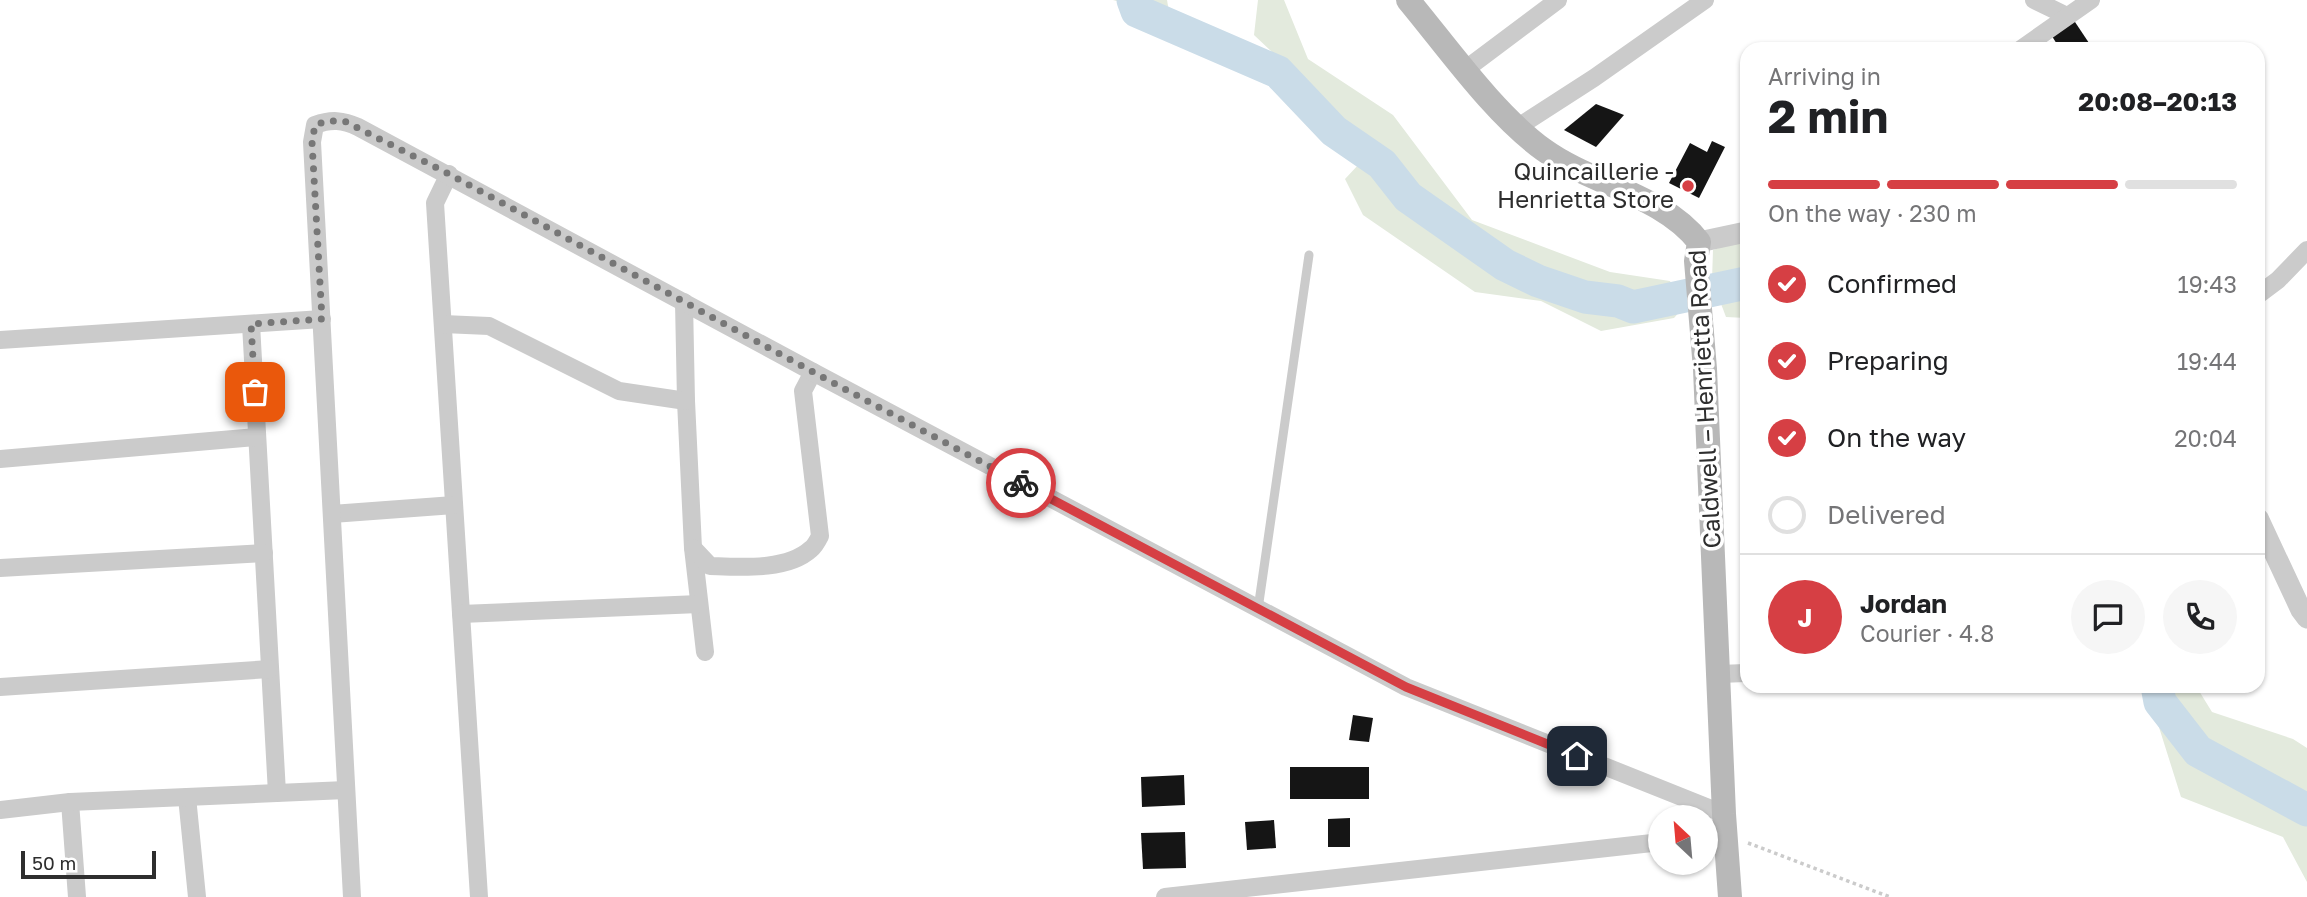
<!DOCTYPE html>
<html lang="en">
<head>
<meta charset="utf-8">
<style>
	:root { --surface:#fff; --page:#f6f6f6; --text:#202124; --muted:#757577; --line:#e0e0e0; --accent:#d63f44 }
	body { margin:0; font-family:"Golos Text",sans-serif; background:var(--page); color:var(--text); height:100vh; display:flex; flex-direction:column; font-size:26px; white-space:nowrap }
	* { box-sizing:border-box; margin:0 }
	p { font-size:23px; color:var(--muted) }
	.icon { flex:none; width:38px; height:38px; fill:none; stroke:currentColor; stroke-width:2; stroke-linecap:round; stroke-linejoin:round }
	.map { position:relative; flex:1; overflow:hidden }
	.sheet { position:absolute; left:1740px; top:42px; width:525px; height:651px; display:flex; flex-direction:column; background:var(--surface); border-radius:21px; box-shadow:0 2px 5px #0004 }
	.sheet>* { flex:none }
	.needle { width:46px; rotate:334deg }
	.buttons { position:absolute; left:1648px; top:805px; display:grid; gap:14px }
	.buttons a { display:grid; place-items:center; width:70px; height:70px; border-radius:50%; background:var(--surface); box-shadow:0 2px 5px #0004; font-size:35px }
	.scale { position:absolute; left:21px; bottom:18px; width:135px; box-sizing:border-box; padding-left:7px; border:4px solid #2e2e2e; border-top:0; font-size:19px; line-height:24px; white-space:nowrap; color:#2e2e2e; -webkit-text-stroke:5px #fff; paint-order:stroke }
	.pin { position:absolute; display:grid; place-items:center; width:60px; height:60px; color:#fff; margin:-30px; border-radius:14px; box-shadow:0 4px 10px #0006 }
	.courier { position:absolute; display:grid; place-items:center; width:70px; height:70px; margin:-35px; border:5px solid #d63f44; border-radius:50%; background:#fff; color:#222; box-shadow:0 2px 9px #0007 }
	.summary em { font-style:normal; font-weight:700 }
	.summary div { display:flex; flex-direction:column-reverse }
	.summary { display:flex; align-items:center; justify-content:space-between; height:119px; padding:0 28px }
	h1 { font-size:46px; font-weight:700; line-height:52px }
	.bar { display:grid; grid-template-columns:repeat(4,1fr); gap:10px 7px; align-content:center; height:84px; padding:0 28px }
	.bar i { height:9px; border-radius:5px; background:var(--line) }
	.bar .active { background:var(--accent) }
	.bar p { grid-column:span 4 }
	.line { display:flex; align-items:center; gap:18px; padding:0 28px; border-top:2px solid var(--line) }
	.line div { flex:1 }
	.round { display:grid; place-items:center; flex:none; width:74px; height:74px; border-radius:37px; background:var(--page) }
	ol { padding:0 28px; list-style:none }
	li { display:flex; align-items:center; gap:21px; height:77px }
	li p { margin-inline-start:auto }
	li .icon { padding:7px; border-radius:50%; background:var(--accent); color:#fff; stroke-width:4 }
	li:last-child { color:var(--muted) }
	li i { width:38px; height:38px; border:4px solid var(--line); border-radius:50% }
	.map>svg:first-child { display:block }
	.green { fill:#e3eadd }
	.lines { fill:none; stroke-linecap:round; stroke-linejoin:round }
	.river { stroke:#cadce8; stroke-width:33 }
	.building { fill:#151515 }
	.path { stroke:#cbcbcb; stroke-width:3.5; stroke-dasharray:3.5 3.5; stroke-linecap:butt }
	.service { stroke:#cbcbcb; stroke-width:9 }
	.minor { stroke:#cbcbcb; stroke-width:18 }
	.tertiary { stroke:#cbcbcb; stroke-width:21 }
	.secondary { stroke:#b8b8b8; stroke-width:24 }
	.done { stroke:#777; stroke-width:7; stroke-dasharray:0 12.6 }
	.route { stroke:#d63f44; stroke-width:9 }
	.poi-dot { fill:#d63f44; stroke:#fff; stroke-width:2.5 }
	.labels { text-anchor:middle; stroke-width:7; stroke-linejoin:round; paint-order:stroke }
	.poi-label { font-size:24px; fill:#2e2e2e; stroke:#fff; text-anchor:end }
	.street-label { font-size:24px; fill:#2e2e2e; stroke:#fff }
</style>
</head>
<body>
<div class="map">
<svg width="2307" height="897" viewBox="0 0 2307 897">
	<rect width="100%" height="100%" fill="#fff"/>
	<g class="green">
		<path d="M1113 0H1167L1170 17Z"/>
		<path d="M1258 0H1284L1308 59 1393 115 1472 220 1610 272 1670 281 1683 308 1674 318 1601 331 1541 301 1475 292 1363 215 1345 179 1374 148 1254 35Z"/>
		<path d="M1746 239V318L1726 317 1712 280 1713 250Z"/>
		<path d="M2146 686H2196L2212 712 2293 739 2307 748V882L2283 837 2181 797Z"/>
	</g>
	<g class="lines">
		<g class="river">
			<path d="M1133 0 1137 11 1278 72 1334 131 1382 164 1408 197 1505 265 1538 281 1585 297 1618 301 1633 307 1746 283"/>
			<path d="M2157 686 2160 702 2198 751 2307 810"/>
		</g>
	</g>
	<g class="building">
		<path d="M2073 19 2093 49H2060L2050 33Z"/>
		<path d="M1596 104 1624 115 1596 147 1564 130Z"/>
		<path d="M1712 141 1725 147 1699 198 1669 183 1690 143 1707 152Z"/>
		<path d="M1353 715 1373 718 1369 742 1349 740Z"/>
		<rect x="1290" y="767" width="79" height="32"/>
		<path d="M1184 775 1185 805 1142 807 1141 777Z"/>
		<path d="M1350 818V847H1328V819Z"/>
		<path d="M1274 820 1276 848 1247 850 1245 822Z"/>
		<path d="M1185 832 1186 868 1143 869 1141 833Z"/>
	</g>
	<g class="lines">
		<path class="path" d="M1748 843 1890 897"/>
		<path class="service" d="M1258 609 1309 255"/>
		<g class="minor">
			<path d="M2034 0 2067 16"/>
			<path d="M2021 49 2091 0"/>
			<path d="M1466 69 1558 0"/>
			<path d="M1518 127 1594 78 1705 0"/>
			<path d="M449 174 435 203 479 897"/>
			<path d="M2258 295 2278 280 2307 250"/>
			<path d="M684 302 686 401 693 548 705 652"/>
			<path d="M251 324 277 793"/>
			<path d="M443 324 489 326 619 391 686 401"/>
			<path d="M0 340 322 319"/>
			<path d="M0 459 257 437"/>
			<path d="M332 514 454 505"/>
			<path d="M693 548 710 566C740 567 787 571 811 549 815 546 818 540 820 536L803 391 813 372"/>
			<path d="M0 568 264 553"/>
			<path d="M461 614 699 604"/>
			<path d="M1719 674 1746 673"/>
			<path d="M0 687 270 669"/>
			<path d="M187 797 197 897"/>
			<path d="M70 802 77 897"/>
			<path d="M0 810 70 802 346 790"/>
			<path d="M1706 837 1726 835"/>
			<path d="M352 897 312 142 315 125C331 119 343 120 358 127L813 372 1406 687 1724 814"/>
			<path d="M1165 897 1661 842"/>
		</g>
		<g class="tertiary">
			<path d="M1699 242 1746 232"/>
			<path d="M2258 518 2301 610 2307 618"/>
		</g>
		<path class="secondary" d="M1408 0C1448 48 1494 114 1544 150 1591 184 1663 195 1699 242L1696 261 1705 369 1724 814 1730 897"/>
	</g>
	<g class="lines">
		<path class="done" d="M255 392 251 324 322 319 312 142 315 125 327 121H344L449 174 813 372 1021 483"/>
		<path class="route" d="M1021 483 1406 687 1577 756"/>
	</g>
	<circle class="poi-dot" cx="1688" cy="186" r="7"/>
	<g class="labels">
		<g class="poi-label">
			<text x="1674" y="180">Quincaillerie -<tspan x="1674" dy="28">Henrietta Store</tspan></text>
		</g>
		<g class="street-label">
			<text transform="translate(1705 399) rotate(-93)" y="8">Caldwell – Henrietta Road</text>
		</g>
	</g>
</svg>
<div class="buttons">
<a><svg class="needle" viewBox="-14 -14 28 28"><path d="M0-13l5 13h-10z" fill="#e53935"/><path d="M0 13l5-13h-10z" fill="#757577"/></svg></a>
</div>
<div class="scale">50 m</div>
<div class="pin" style="left:255px;top:392px;background:#ea580c"><svg class="icon" aria-label="bag" viewBox="0 0 24 24"><path d="M5 8h14l-1 12H6zM9 8a3 3 0 0 1 6 0"/></svg></div>
<div class="pin" style="left:1577px;top:756px;background:#1f2937"><svg class="icon" aria-label="home" viewBox="0 0 24 24"><path d="M3 11l9-7 9 7M6 9v11h12V9"/></svg></div>
<div class="courier" style="left:1021px;top:483px"><svg class="icon" aria-label="bike" viewBox="0 0 24 24"><circle cx="6" cy="16" r="4"/><circle cx="18" cy="16" r="4"/><path d="M6 16l4-8h5l3 8M10 8l3 8H6M13 5h3"/></svg></div>
<section class="sheet">
<div class="summary"><div><h1>2 min</h1><p>Arriving in</p></div><em>20:08–20:13</em></div>
<div class="bar"><i class="active"></i><i class="active"></i><i class="active"></i><i></i><p>On the way · 230 m</p></div>
<ol>
<li><svg class="icon" aria-label="check" viewBox="0 0 24 24"><path d="M5 12l5 5 9-10"/></svg>Confirmed<p>19:43</p></li>
<li><svg class="icon" aria-label="check" viewBox="0 0 24 24"><path d="M5 12l5 5 9-10"/></svg>Preparing<p>19:44</p></li>
<li><svg class="icon" aria-label="check" viewBox="0 0 24 24"><path d="M5 12l5 5 9-10"/></svg>On the way<p>20:04</p></li>
<li><i></i>Delivered</li>
</ol>
<div class="line" style="height:126px"><b class="round" style="background:var(--accent);color:#fff">J</b><div><b>Jordan</b><p>Courier · 4.8</p></div><a class="round"><svg class="icon" aria-label="chat" viewBox="0 0 24 24"><path d="M4 5h16v11H9l-5 4z"/></svg></a><a class="round"><svg class="icon" aria-label="phone" viewBox="0 0 24 24"><path d="M5 4h4l2 5-3 2q2 4 5 5l2-3 5 2v4C11 20 4 13 5 4z"/></svg></a></div>
</section>
</div>
</body>
</html>
